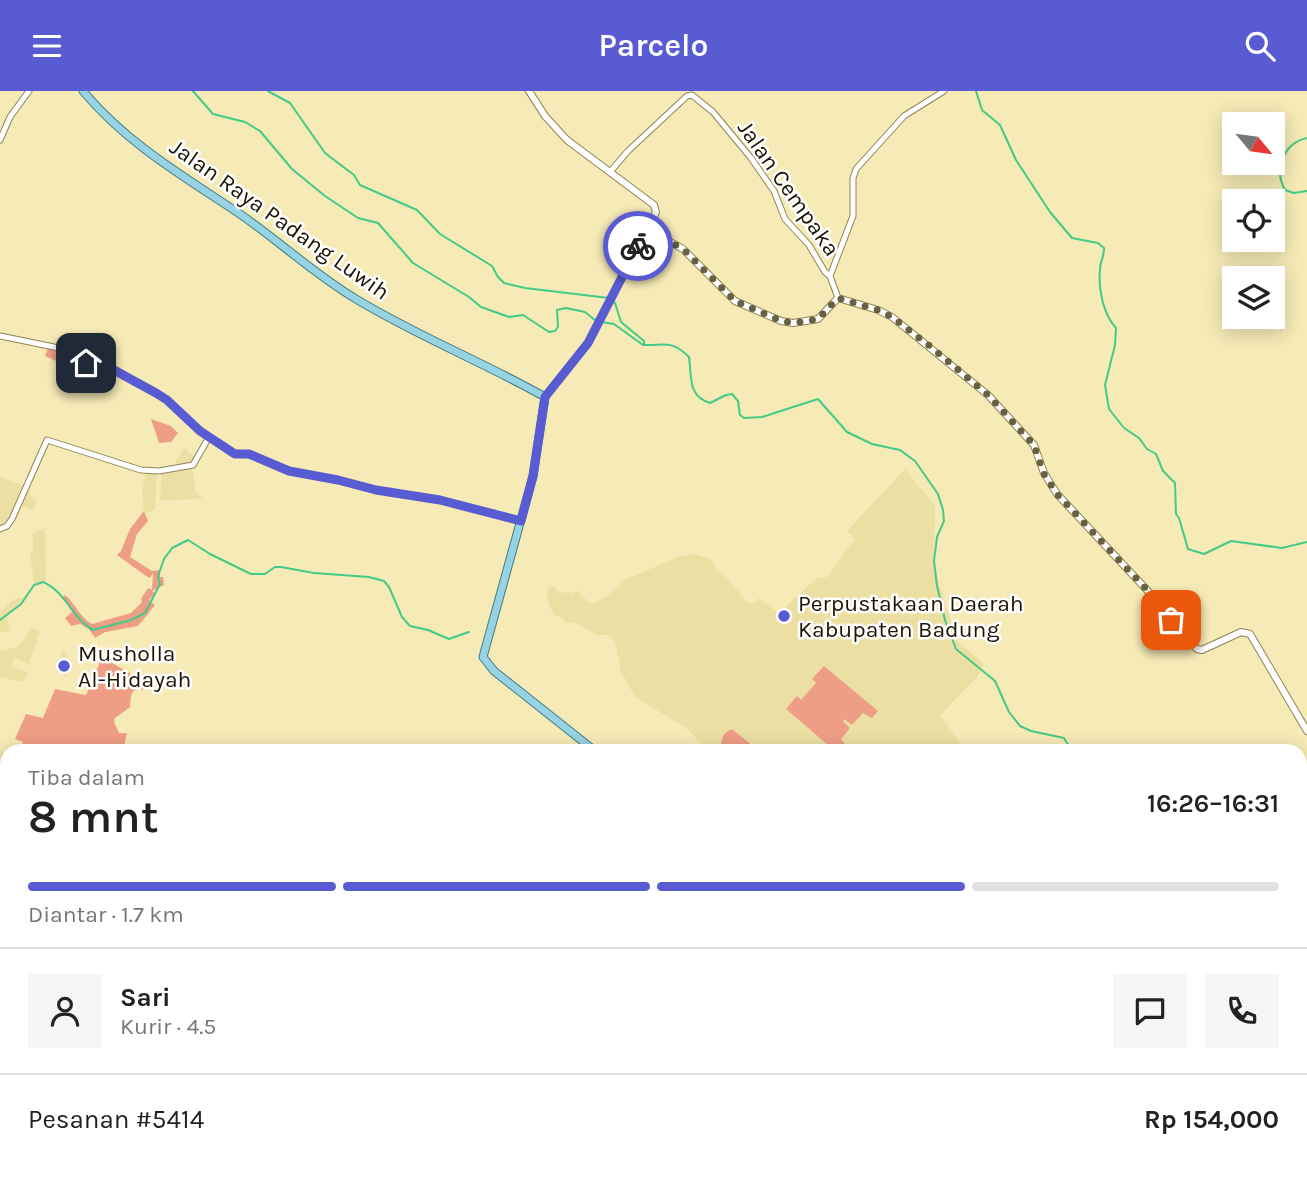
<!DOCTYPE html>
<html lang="id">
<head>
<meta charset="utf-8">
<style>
	:root { --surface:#fff; --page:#f6f6f6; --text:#222; --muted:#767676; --line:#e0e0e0; --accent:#585bd2 }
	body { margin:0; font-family:Karla,sans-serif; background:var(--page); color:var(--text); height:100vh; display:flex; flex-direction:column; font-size:26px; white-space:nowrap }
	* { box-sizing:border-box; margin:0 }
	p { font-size:23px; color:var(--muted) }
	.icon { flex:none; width:38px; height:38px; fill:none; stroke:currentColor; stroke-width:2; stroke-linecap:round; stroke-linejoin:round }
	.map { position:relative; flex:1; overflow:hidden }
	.panel { position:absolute; left:0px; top:653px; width:1307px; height:436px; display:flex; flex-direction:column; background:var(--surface); border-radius:21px 21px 0 0; box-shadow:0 4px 18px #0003 }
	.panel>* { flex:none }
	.needle { width:46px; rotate:119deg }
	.buttons { position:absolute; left:1222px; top:21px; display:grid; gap:14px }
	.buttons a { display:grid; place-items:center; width:63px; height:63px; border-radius:0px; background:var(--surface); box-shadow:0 4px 18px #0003; font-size:35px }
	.pin { position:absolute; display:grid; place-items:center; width:60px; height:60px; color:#fff; margin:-30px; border-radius:14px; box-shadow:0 4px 10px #0006 }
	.courier { position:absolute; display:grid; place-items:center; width:70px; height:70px; margin:-35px; border:5px solid #585bd2; border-radius:50%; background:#fff; color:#222; box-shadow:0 2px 9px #0007 }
	.headline em { font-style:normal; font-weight:600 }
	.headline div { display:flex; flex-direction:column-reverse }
	.headline { display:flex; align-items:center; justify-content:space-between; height:119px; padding:0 28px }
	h1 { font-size:46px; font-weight:600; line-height:52px }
	.bar { display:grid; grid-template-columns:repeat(4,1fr); gap:10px 7px; align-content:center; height:84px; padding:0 28px }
	.bar i { height:9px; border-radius:5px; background:var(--line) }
	.bar .active { background:var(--accent) }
	.bar p { grid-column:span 4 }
	.line { display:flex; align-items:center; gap:18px; padding:0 28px; border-top:2px solid var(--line) }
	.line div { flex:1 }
	.round { display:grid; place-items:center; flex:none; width:74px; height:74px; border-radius:0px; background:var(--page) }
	header { display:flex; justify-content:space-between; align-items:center; height:91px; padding:0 28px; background:var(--accent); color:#fff; font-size:32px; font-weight:600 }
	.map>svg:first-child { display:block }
	.built { fill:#ecdfa4 }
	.green { fill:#ef9e86 }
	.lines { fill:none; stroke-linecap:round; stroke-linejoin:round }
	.stream { stroke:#42cb87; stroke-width:2 }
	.tertiary-casing { stroke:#8e8453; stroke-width:7 }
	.secondary-casing { stroke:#8e8453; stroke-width:8 }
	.primary-casing { stroke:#3f7d87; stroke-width:9 }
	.trunk-casing { stroke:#3f7d87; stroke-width:10 }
	.tertiary { stroke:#fff; stroke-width:5 }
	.secondary { stroke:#fff; stroke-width:6 }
	.primary { stroke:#97d3e2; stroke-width:7 }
	.trunk { stroke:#74c4d8; stroke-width:8 }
	.done { stroke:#686042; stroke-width:7; stroke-dasharray:0 12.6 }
	.route { stroke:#585bd2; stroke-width:9 }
	.poi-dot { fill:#585bd2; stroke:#fff; stroke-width:2.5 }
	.labels { text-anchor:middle; stroke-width:5; stroke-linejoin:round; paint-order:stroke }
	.street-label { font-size:23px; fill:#1b1604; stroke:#fff }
	.poi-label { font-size:23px; fill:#1b1604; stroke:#fff; text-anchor:start }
</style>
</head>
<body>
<header><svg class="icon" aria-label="menu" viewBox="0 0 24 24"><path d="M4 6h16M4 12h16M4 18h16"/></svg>Parcelo<svg class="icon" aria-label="search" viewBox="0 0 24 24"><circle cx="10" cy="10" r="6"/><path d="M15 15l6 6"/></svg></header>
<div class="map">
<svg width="1307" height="1087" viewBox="0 0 1307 1087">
	<rect width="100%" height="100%" fill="#f6eab6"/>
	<g class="built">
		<path d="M184 357 188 358 187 360 196 367 192 377 196 401 203 408 160 409 162 380 177 374 176 369Z"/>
		<path d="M905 378 935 415 934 475 957 550 984 573 977 586 940 624 962 654H965L971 660H707L688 638 635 606 621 580 615 550 608 544H597L578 533 569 531 567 532 559 525H555L551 518 546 503 550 496 555 495 558 502 571 501 573 504 576 499 590 512H594L609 504 625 489 675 467 693 463 711 468 716 478 727 487 748 512H754L759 507 777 521 781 520 817 487 827 486 855 448 847 440Z"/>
		<path d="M146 381H157L155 418 146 423 144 420 142 401Z"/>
		<path d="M0 386 26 395 25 398 31 401 30 404 37 410 33 419 19 415 6 434 1 436 0 441Z"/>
		<path d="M45 437 46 490 34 492 30 463 33 459V442Z"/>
		<path d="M24 506 7 526 11 540 0 541V521L12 509Z"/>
		<path d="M32 537 40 540 29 573 15 567 12 576 28 581 23 591 0 586V560L18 556Z"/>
		<path d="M64 557 68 571 74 575 65 586 63 583 56 580Z"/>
		<path d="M0 660 7 664V693L2 703Z"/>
	</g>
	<g class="green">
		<path d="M49 255 72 263 65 274 45 265Z"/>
		<path d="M151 328 171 335 178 342 171 351 159 352Z"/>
		<path d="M144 420 148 430 137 443 130 466 152 480 160 479V486H163L164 494 152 500 155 502 149 509 155 514 138 535 105 541 95 547 89 538 80 533 71 535 65 527 72 521 63 506 65 504C75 512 80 527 92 533L131 522 142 511 141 508 148 497 152 499 153 482 150 487 146 485 117 464 121 460 130 438Z"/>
		<path d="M102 566 131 583 129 592H146L143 599 138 597C129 601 131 609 130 616L115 627 114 631 119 642H127L123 660H57L39 653 37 660H19L23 651 15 648 26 623 43 627 55 598 86 604Z"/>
		<path d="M824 575 878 620 872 627 863 622 852 634 844 628 843 630 850 637 841 648 847 656 844 660H835L786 618 797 605 801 609 816 592 812 588Z"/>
		<path d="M732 638 759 660H721C721 649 721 643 732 638Z"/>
	</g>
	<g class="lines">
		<g class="stream">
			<path d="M193 0 213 23 245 31 260 40 292 78 325 105 358 127 378 132 413 172 469 206 481 216 509 226 523 224 549 241 555 240 558 236 557 219 566 217 585 221 596 230 614 233 643 254C664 255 671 248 689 266 692 285 687 305 710 312L726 304 732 303 738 310 740 324 744 327 762 326 818 308 847 341 872 353 900 359 915 370 938 403 943 419 944 430 937 446 934 470 937 495 945 529 956 558 995 590 1009 621 1020 635 1031 640 1064 647 1072 660"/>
			<path d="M268 0 290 12 325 62 354 84 360 94 417 119 440 143 492 175 498 186 504 192 525 197 609 207 615 212 621 231 644 250V253"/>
			<path d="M976 0 982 19 1000 34 1016 69 1050 121 1072 147 1098 152 1104 157C1104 167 1100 170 1100 179 1098 197 1103 223 1116 237L1115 254 1105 294 1109 318 1124 337 1139 347 1147 358 1156 363 1163 380 1175 392 1176 423 1179 427 1188 458 1204 463 1231 450 1282 457 1307 451"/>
			<path d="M1307 47C1284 52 1273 78 1285 99L1294 102 1307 100"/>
			<path d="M0 529 21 513 34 494 43 491C65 500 73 528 93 539L131 529 145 522 160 493 158 485 164 468 172 457 188 449 210 463 251 483H265L275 476H281L314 482 369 486 384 490 389 496 402 526 410 535 428 539 449 548 469 541"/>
			<path d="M1300 867 1307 872"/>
			<path d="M486 1082V1087"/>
			<path d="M238 1087 247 1082"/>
		</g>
		<defs>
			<g id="tertiary">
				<path d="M0 49 10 26 29 0"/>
				<path d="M610 81 628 60 687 5 692 4 713 21 751 67 774 100 785 128 809 154 825 181 830 185"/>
				<path d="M838 207 830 185 853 125V87L856 78 904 25 944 0"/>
				<path d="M0 245 54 256 73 263 89 274 109 276 118 280 165 308 200 340 232 362 249 363 289 380 338 389 376 399 440 409 521 430"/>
				<path d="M545 306 588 252 648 139"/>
				<path d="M0 438 7 435 12 428 47 349 141 379 159 380 193 374 209 346"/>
				<path d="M404 1087 409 1082"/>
			</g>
			<path id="secondary" d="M529 0 545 25 567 49 654 114 656 121 648 139 683 158 735 210 781 230 793 232 818 228 838 207 878 219 892 226 988 304 1034 354 1044 382 1057 403 1147 499 1183 544 1197 558 1202 559 1241 541 1250 543 1307 640"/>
			<path id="primary" d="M83 0C125 51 183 85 237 121 278 149 314 183 356 208 417 245 483 271 545 306L533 385 483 566 494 580 595 660"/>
			<g id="trunk">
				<path d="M0 1001H7"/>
				<path d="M854 1082 863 1087"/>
			</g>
		</defs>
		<use href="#tertiary" class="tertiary-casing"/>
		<use href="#secondary" class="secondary-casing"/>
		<use href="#primary" class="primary-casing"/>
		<use href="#trunk" class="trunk-casing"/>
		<use href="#tertiary" class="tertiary"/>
		<use href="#secondary" class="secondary"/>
		<use href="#primary" class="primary"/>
		<use href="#trunk" class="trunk"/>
	</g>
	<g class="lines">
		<path class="done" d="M638 155 648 139 683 158 735 210 781 230 793 232 818 228 838 207 878 219 892 226 931 256 988 304 1034 354 1044 383 1057 403 1149 501 1171 529"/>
		<path class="route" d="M86 272 112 278 156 302 167 309 200 340 235 363H249L289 380 338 389 376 399 440 409 521 430 533 385 545 306 588 252 638 155"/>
	</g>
	<g class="poi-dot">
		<circle cx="784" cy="525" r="7"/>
		<circle cx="64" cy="575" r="7"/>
	</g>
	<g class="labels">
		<g class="street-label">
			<text transform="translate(789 97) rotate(55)" y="8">Jalan Cempaka</text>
			<text transform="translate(280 128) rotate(35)" y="8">Jalan Raya Padang Luwih</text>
		</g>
		<g class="poi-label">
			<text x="798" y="520">Perpustakaan Daerah<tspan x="798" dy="26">Kabupaten Badung</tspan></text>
			<text x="78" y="570">Musholla<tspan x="78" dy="26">Al-Hidayah</tspan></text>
		</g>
	</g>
</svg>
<div class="buttons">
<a><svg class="needle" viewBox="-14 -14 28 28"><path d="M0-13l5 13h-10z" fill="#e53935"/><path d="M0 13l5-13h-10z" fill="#767676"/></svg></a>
<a><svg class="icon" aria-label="locate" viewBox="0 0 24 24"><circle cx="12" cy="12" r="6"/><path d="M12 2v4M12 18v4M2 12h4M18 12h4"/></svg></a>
<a><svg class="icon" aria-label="layers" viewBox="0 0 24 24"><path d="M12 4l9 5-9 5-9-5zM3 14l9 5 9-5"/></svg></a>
</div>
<div class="pin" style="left:1171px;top:529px;background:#ea580c"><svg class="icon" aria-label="bag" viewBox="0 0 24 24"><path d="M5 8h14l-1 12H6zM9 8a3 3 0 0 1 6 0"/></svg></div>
<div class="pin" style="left:86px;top:272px;background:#1f2937"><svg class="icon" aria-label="home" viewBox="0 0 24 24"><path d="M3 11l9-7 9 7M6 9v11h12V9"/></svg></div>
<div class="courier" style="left:638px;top:155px"><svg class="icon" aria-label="bike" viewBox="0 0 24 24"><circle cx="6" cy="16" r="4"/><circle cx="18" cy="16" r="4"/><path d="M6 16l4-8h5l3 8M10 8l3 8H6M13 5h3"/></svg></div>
<section class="panel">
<div class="headline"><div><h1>8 mnt</h1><p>Tiba dalam</p></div><em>16:26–16:31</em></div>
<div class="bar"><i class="active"></i><i class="active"></i><i class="active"></i><i></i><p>Diantar · 1.7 km</p></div>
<div class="line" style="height:126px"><a class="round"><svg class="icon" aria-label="person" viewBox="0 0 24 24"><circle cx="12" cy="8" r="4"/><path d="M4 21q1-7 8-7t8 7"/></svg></a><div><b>Sari</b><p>Kurir · 4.5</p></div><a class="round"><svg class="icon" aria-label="chat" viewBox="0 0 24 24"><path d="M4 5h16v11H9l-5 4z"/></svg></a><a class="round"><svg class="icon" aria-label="phone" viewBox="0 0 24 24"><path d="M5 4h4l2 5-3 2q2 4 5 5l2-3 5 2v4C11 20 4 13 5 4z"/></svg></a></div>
<div class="line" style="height:91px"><div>Pesanan #5414</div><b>Rp 154,000</b></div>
</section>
</div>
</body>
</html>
